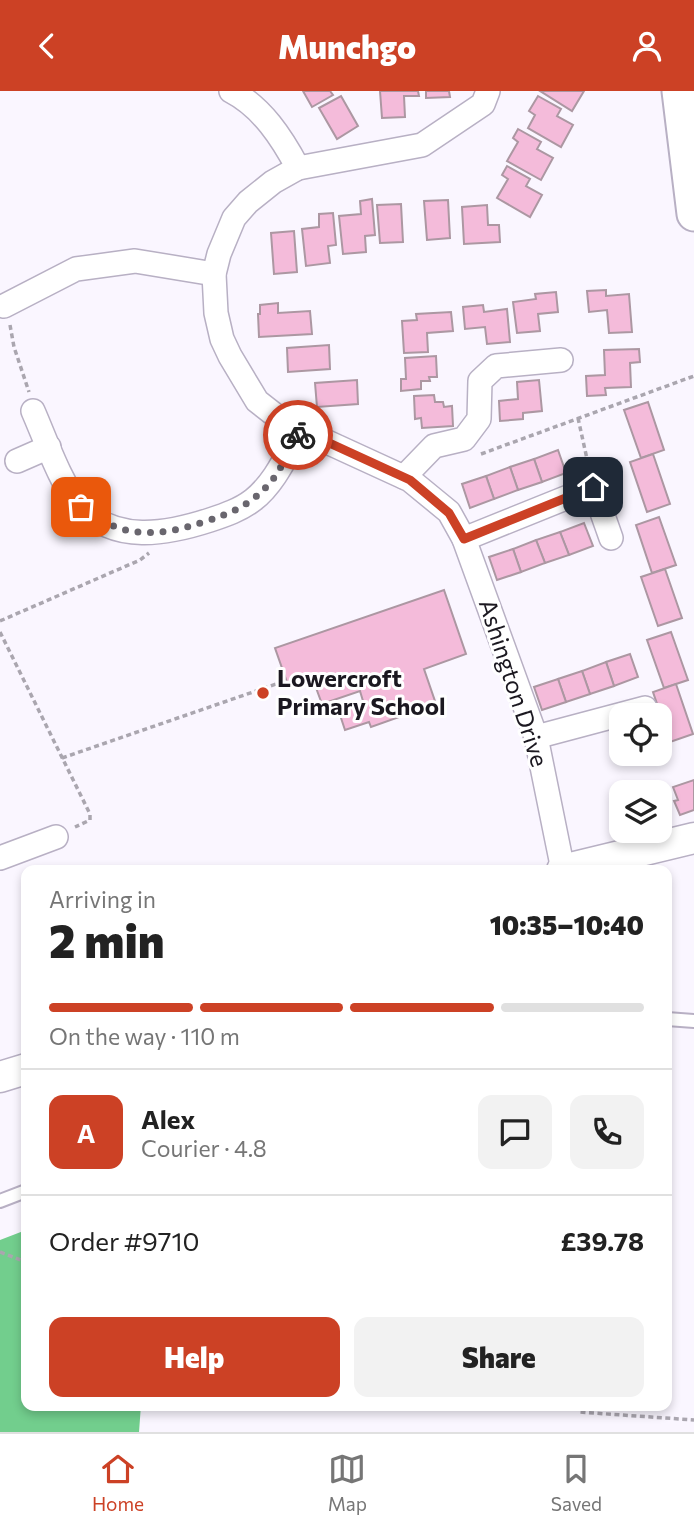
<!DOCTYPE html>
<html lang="en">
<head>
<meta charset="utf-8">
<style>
	:root { --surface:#fff; --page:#f2f2f2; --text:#222; --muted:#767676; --line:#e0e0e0; --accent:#cc4125 }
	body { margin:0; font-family:Commissioner,sans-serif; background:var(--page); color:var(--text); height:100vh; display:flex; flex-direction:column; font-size:26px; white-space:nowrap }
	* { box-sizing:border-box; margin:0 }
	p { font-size:23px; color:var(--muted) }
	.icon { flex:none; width:38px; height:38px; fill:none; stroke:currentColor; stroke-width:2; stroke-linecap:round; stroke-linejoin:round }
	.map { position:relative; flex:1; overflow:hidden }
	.side { position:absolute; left:21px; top:774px; width:651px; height:546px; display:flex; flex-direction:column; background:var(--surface); border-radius:14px; box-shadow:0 4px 10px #0003 }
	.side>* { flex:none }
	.controls { position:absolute; left:609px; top:612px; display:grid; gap:14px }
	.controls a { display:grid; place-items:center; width:63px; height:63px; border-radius:14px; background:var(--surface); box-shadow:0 4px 10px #0003; font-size:35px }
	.pin { position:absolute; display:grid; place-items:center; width:60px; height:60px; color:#fff; margin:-30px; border-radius:14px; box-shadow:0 4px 10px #0006 }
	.courier { position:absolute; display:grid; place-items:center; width:70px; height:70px; margin:-35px; border:5px solid #cc4125; border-radius:50%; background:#fff; color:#222; box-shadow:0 2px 9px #0007 }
	.headline em { font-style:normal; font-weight:800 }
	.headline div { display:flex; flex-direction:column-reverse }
	.headline { display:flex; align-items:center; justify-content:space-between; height:119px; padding:0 28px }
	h1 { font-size:46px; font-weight:800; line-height:52px }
	.bar { display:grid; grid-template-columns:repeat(4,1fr); gap:10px 7px; align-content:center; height:84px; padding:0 28px }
	.bar i { height:9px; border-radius:5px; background:var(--line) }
	.bar .active { background:var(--accent) }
	.bar p { grid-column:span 4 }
	.line { display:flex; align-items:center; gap:18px; padding:0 28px; border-top:2px solid var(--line) }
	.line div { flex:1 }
	.round { display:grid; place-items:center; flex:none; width:74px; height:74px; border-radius:14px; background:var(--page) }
	.primary-button { display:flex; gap:14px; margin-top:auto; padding:14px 28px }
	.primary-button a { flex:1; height:80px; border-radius:14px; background:var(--accent); color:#fff; font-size:28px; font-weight:800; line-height:80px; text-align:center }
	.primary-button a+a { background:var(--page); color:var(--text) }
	header { display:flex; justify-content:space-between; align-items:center; height:91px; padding:0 28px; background:var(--accent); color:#fff; font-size:32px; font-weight:800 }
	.tab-bar { display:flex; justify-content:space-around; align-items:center; height:98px; border-top:2px solid var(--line); background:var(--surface); font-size:19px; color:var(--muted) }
	.tab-bar a { display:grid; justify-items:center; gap:4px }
	.tab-bar .active { color:var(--accent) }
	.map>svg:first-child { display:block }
	.forest { fill:#72ce8d }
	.building { fill:#f4bbda; stroke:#ac97a2; stroke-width:2 }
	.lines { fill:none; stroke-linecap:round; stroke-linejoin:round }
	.service-casing { stroke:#b8b0c4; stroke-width:16 }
	.minor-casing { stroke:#b8b0c4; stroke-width:26 }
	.tertiary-casing { stroke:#b8b0c4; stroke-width:33 }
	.secondary-casing { stroke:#b8b0c4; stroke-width:37 }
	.path { stroke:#aaa6af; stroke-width:3.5; stroke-dasharray:5 3.5; stroke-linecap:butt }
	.service { stroke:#fff; stroke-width:12 }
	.minor { stroke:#fff; stroke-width:23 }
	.tertiary { stroke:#fff; stroke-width:30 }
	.secondary { stroke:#fff; stroke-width:33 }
	.done { stroke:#69666e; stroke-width:7; stroke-dasharray:0 12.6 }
	.route { stroke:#cc4125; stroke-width:9 }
	.poi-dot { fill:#cc4125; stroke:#fff; stroke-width:2.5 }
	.labels { text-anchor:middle; stroke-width:6; stroke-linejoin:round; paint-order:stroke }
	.poi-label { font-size:24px; font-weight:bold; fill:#1b1820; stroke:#fff; text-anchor:start }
	.street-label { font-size:24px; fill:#1b1820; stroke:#fff }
</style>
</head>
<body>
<header><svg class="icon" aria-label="back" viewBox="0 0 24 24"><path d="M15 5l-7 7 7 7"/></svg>Munchgo<svg class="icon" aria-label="person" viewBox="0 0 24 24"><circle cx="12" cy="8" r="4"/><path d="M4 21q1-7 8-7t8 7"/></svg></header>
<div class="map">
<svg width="694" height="1341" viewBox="0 0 694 1341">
	<rect width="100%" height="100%" fill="#faf6ff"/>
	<path class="forest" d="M26 1139V1314H141L139 1341H0V1149Z"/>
	<g class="building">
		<path d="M303 0H330L333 4 312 16Z"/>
		<path d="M380 0H418L419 5H404L405 26 382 27Z"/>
		<path d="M426 0H449L450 6 426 7Z"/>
		<path d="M540 0H584L572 20Z"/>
		<path d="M341 5 358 35 337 48 319 17Z"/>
		<path d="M538 5 561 18 557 25 573 34 561 56 528 37 535 24 529 20Z"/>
		<path d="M518 38 541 51 537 58 553 67 541 89 507 70 518 51 513 47Z"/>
		<path d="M507 75 530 88 526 95 542 104 530 126 497 107 508 88 502 84Z"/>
		<path d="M372 108 375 144 365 145 366 161 343 163 339 125 361 123 360 110Z"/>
		<path d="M448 109 450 147 427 149 424 110Z"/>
		<path d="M401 113 403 151 380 152 377 114Z"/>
		<path d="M487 114 488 134H499L500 151 464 153 462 116Z"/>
		<path d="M333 122 336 154 328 155 330 172 306 175 302 138 319 136V123Z"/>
		<path d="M294 140 297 181 274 183 271 142Z"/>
		<path d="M606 199V205L629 203 632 241 609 242 607 219 589 221 587 200Z"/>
		<path d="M556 201 558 221 538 223 540 240 517 242 513 211 536 208 535 203Z"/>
		<path d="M278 212V222L310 220 312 243 259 246 258 223H260V214Z"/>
		<path d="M483 214 484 221 507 218 510 251 487 253 485 236 465 238 463 216Z"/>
		<path d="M451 221 453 240 427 242 428 261 404 262 402 230 417 229 416 223Z"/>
		<path d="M329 254 330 278 288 281 287 257Z"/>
		<path d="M639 258 640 271 630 272 631 296 605 297 606 304 587 305 586 285 605 284 604 259Z"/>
		<path d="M436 265 437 286H429L430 290H421V298L401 300V288H406L405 267Z"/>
		<path d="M357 289 358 313 317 316 315 292Z"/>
		<path d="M539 289 542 320 523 322V328L500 330 499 310 518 308 517 291Z"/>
		<path d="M434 304 435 311H443L444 316 452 315 453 335 422 337 421 327 415 328 414 305Z"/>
		<path d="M648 311 664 359 641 367 624 319Z"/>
		<path d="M558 359 566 382 542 391 534 368Z"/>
		<path d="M653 363 670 413 647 421 630 371Z"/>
		<path d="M534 368 542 391 518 399 510 376Z"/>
		<path d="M510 376 518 399 494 408 486 385Z"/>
		<path d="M486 385 494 408 470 417 462 393Z"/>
		<path d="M659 426 676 474 652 482 636 434Z"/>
		<path d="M584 432 593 455 569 464 560 441Z"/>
		<path d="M560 441 569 464 545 472 536 449Z"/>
		<path d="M536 449 545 472 521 481 513 458Z"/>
		<path d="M513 458 521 481 497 489 489 466Z"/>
		<path d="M665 478 682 527 658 535 641 486Z"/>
		<path d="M444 499 466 563 424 578 436 613 371 636 369 631 345 639 338 618 363 610 360 600 322 613 312 586 288 594 275 557Z"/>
		<path d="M671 541 688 589 664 597 647 549Z"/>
		<path d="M630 563 638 586 614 595 606 571Z"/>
		<path d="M606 571 614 595 590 603 582 580Z"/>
		<path d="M582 580 590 603 566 611 558 588Z"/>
		<path d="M558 588 566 611 542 619 534 596Z"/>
		<path d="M676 593 693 643 670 651 653 601Z"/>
		<path d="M694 689V719L680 724 674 710 678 709 673 696Z"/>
	</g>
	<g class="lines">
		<defs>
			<g id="service">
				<path d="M667 928 694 930"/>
				<path d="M0 1110 26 1100"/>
			</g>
			<g id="minor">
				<path d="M231 0C262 16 282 47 298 77"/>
				<path d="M488 0 483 13 422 54 298 77 273 91 248 111 234 127 219 163 214 183 216 222 222 248 230 265 257 310 280 328 301 339 410 389 449 421 464 448 536 646 563 779"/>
				<path d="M4 215 76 178 135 170 214 183"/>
				<path d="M33 320C45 347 61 394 80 415 115 453 167 443 210 429 225 424 240 419 253 409 275 392 287 363 301 339"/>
				<path d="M17 370 49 356"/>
				<path d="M404 386 434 355 464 348 479 328 480 290 496 275 561 269"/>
				<path d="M464 448 593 396 611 447"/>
				<path d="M536 646 645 617"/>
				<path d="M0 767 56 746"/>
			</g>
			<g id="tertiary">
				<path d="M562 779 694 747"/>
				<path d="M0 986 26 978"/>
			</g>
			<path id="secondary" d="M679 0 694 123"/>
		</defs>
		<use href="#service" class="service-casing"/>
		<use href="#minor" class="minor-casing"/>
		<use href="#tertiary" class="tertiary-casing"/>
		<use href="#secondary" class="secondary-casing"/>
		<g class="path">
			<path d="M10 234 14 256 29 301"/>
			<path d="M578 327 589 377"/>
			<path d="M481 363 694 285"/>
			<path d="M0 530 140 469 149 462"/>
			<path d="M0 541 90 723V729L75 736"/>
			<path d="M62 667 282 591"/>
			<path d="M0 1161 26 1171"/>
			<path d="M579 1314V1321L694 1329"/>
		</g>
		<use href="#service" class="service"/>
		<use href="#minor" class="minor"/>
		<use href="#tertiary" class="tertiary"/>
		<use href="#secondary" class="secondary"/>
	</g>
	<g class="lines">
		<path class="done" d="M81 416C123 449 159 446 207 430 231 422 250 414 267 395 280 382 288 361 298 344"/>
		<path class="route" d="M298 344 301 339 410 389 449 422 464 448 593 396"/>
	</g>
	<circle class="poi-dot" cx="263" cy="602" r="7"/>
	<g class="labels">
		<g class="poi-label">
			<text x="277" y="596">Lowercroft<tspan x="277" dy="28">Primary School</tspan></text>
		</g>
		<g class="street-label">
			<text transform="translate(513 592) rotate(72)" y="8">Ashington Drive</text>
		</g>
	</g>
</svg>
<div class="controls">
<a><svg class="icon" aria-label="locate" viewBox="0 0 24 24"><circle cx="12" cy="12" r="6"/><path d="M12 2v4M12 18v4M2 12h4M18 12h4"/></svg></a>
<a><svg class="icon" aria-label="layers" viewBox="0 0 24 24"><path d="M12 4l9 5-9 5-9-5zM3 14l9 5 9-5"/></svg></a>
</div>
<div class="pin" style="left:81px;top:416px;background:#ea580c"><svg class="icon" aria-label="bag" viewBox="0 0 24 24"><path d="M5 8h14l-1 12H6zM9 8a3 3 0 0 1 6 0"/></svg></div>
<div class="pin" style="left:593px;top:396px;background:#1f2937"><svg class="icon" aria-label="home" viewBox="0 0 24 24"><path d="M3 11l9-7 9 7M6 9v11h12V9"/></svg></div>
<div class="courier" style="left:298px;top:344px"><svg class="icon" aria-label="bike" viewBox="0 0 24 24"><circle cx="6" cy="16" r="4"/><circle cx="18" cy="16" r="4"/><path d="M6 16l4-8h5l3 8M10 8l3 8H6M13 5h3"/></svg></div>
<section class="side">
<div class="headline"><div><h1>2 min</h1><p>Arriving in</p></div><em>10:35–10:40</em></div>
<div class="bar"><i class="active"></i><i class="active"></i><i class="active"></i><i></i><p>On the way · 110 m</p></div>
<div class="line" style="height:126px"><b class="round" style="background:var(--accent);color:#fff">A</b><div><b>Alex</b><p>Courier · 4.8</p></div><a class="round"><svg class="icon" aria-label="chat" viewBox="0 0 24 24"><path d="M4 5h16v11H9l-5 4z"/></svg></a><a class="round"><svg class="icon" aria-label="phone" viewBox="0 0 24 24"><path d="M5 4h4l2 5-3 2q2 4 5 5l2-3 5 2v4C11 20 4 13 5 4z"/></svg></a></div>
<div class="line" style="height:91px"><div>Order #9710</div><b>£39.78</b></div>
<div class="primary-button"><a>Help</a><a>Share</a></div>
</section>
</div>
<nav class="tab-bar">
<a class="active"><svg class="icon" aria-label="home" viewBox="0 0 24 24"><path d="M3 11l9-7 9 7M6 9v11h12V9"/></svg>Home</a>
<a><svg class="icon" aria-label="map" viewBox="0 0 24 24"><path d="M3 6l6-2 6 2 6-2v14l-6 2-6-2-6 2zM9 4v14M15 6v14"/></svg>Map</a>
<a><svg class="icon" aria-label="saved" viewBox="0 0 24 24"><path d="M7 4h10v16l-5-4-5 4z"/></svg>Saved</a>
</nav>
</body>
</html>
